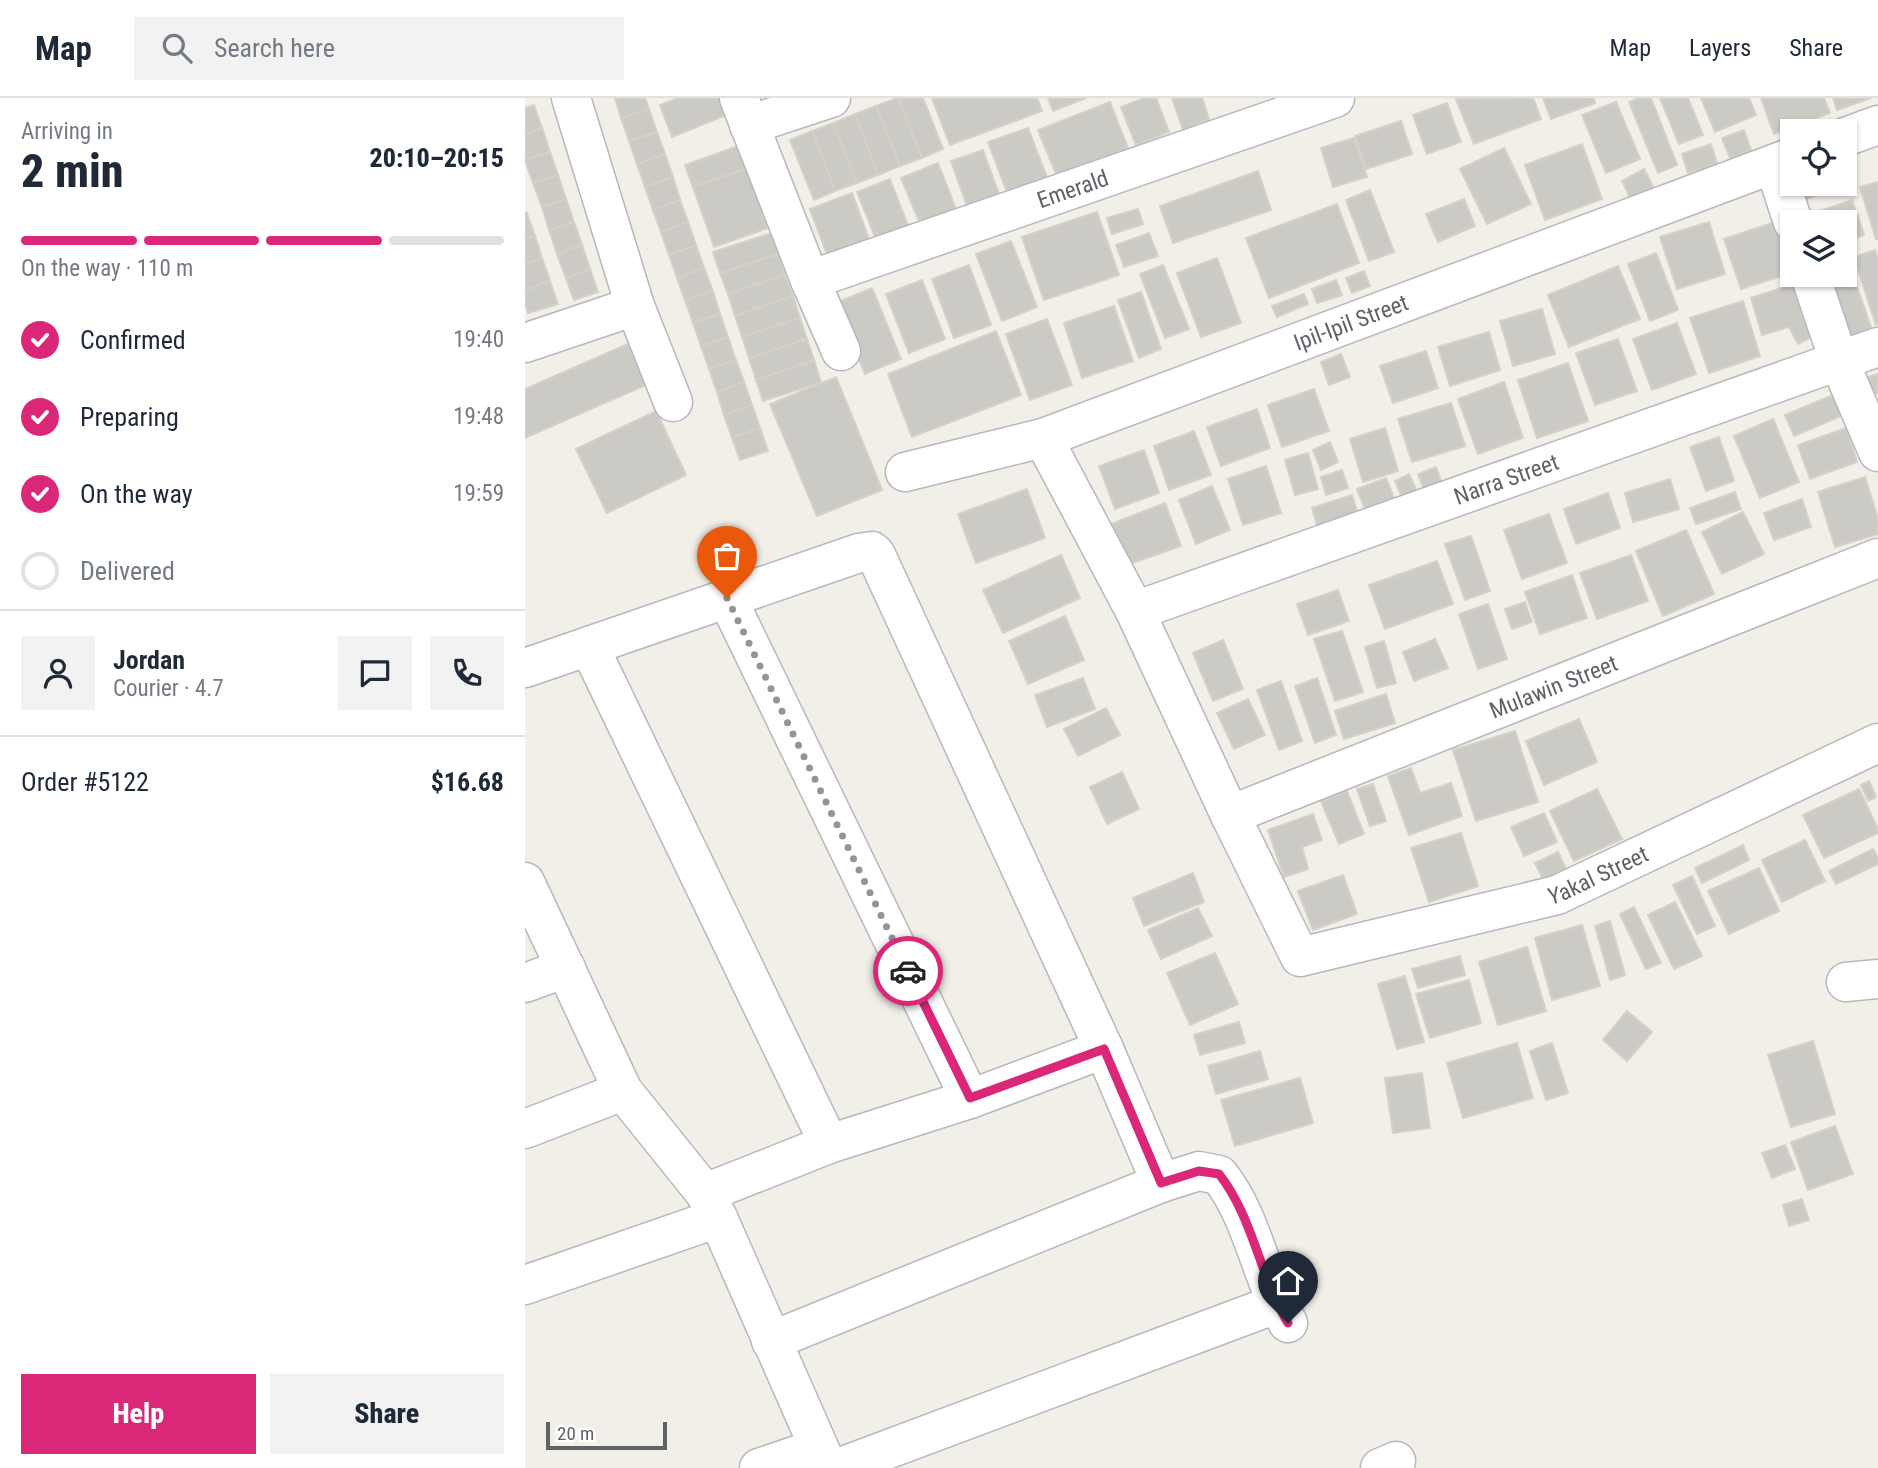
<!DOCTYPE html>
<html lang="en">
<head>
<meta charset="utf-8">
<style>
	:root { --surface:#fff; --page:#f2f2f3; --text:#1f2937; --muted:#747a83; --line:#e0e1e3; --accent:#db2777 }
	body { margin:0; font-family:"Roboto Condensed",sans-serif; background:var(--page); color:var(--text); height:100vh; display:flex; flex-direction:column; font-size:26px; white-space:nowrap }
	* { box-sizing:border-box; margin:0 }
	p { font-size:23px; color:var(--muted) }
	.icon { flex:none; width:38px; height:38px; fill:none; stroke:currentColor; stroke-width:2; stroke-linecap:round; stroke-linejoin:round }
	.map { position:relative; flex:1; overflow:hidden }
	.sheet { display:flex; flex-direction:column; background:var(--surface); width:525px }
	.sheet>* { flex:none }
	.fabs { position:absolute; left:1255px; top:21px; display:grid; gap:14px }
	.fabs a { display:grid; place-items:center; width:77px; height:77px; border-radius:0px; background:var(--surface); box-shadow:0 2px 5px #0004; font-size:35px }
	.scale { position:absolute; left:21px; bottom:18px; width:121px; box-sizing:border-box; padding-left:7px; border:4px solid #5f6368; border-top:0; font-size:19px; line-height:24px; white-space:nowrap; color:#5f6368; -webkit-text-stroke:5px #fff; paint-order:stroke }
	.pin { position:absolute; display:grid; place-items:center; width:60px; height:60px; color:#fff; margin:-72px -30px; border-radius:50% 50% 50% 0; rotate:-45deg; box-shadow:0 0 7px #0007 }
	.pin .icon { rotate:45deg }
	.courier { position:absolute; display:grid; place-items:center; width:70px; height:70px; margin:-35px; border:5px solid #db2777; border-radius:50%; background:#fff; color:#222; box-shadow:0 2px 9px #0007 }
	.headline em { font-style:normal; font-weight:800 }
	.headline div { display:flex; flex-direction:column-reverse }
	.headline { display:flex; align-items:center; justify-content:space-between; height:119px; padding:0 21px }
	h1 { font-size:46px; font-weight:800; line-height:52px }
	.bar { display:grid; grid-template-columns:repeat(4,1fr); gap:10px 7px; align-content:center; height:84px; padding:0 21px }
	.bar i { height:9px; border-radius:5px; background:var(--line) }
	.bar .selected { background:var(--accent) }
	.bar p { grid-column:span 4 }
	.line { display:flex; align-items:center; gap:18px; padding:0 21px; border-top:2px solid var(--line) }
	.line div { flex:1 }
	.round { display:grid; place-items:center; flex:none; width:74px; height:74px; border-radius:0px; background:var(--page) }
	ol { padding:0 21px; list-style:none }
	li { display:flex; align-items:center; gap:21px; height:77px }
	li p { margin-inline-start:auto }
	li .icon { padding:7px; border-radius:50%; background:var(--accent); color:#fff; stroke-width:4 }
	li:last-child { color:var(--muted) }
	li i { width:38px; height:38px; border:4px solid var(--line); border-radius:50% }
	.action { display:flex; gap:14px; margin-top:auto; padding:14px 21px }
	.action a { flex:1; height:80px; border-radius:0px; background:var(--accent); color:#fff; font-size:28px; font-weight:800; line-height:80px; text-align:center }
	.action a+a { background:var(--page); color:var(--text) }
	header { display:flex; align-items:center; gap:42px; box-sizing:border-box; height:98px; padding:0 35px; background:var(--surface); border-bottom:2px solid var(--line) }
	header strong { font-size:33px }
	nav { display:flex; gap:38px; margin-inline-start:auto; font-size:24px }
	.search { width:490px; height:63px; background:var(--page); display:flex; align-items:center; gap:18px; box-sizing:border-box; padding:0 24px; border-radius:0px; color:var(--muted); font-size:26px }
	main { display:flex; flex:1; min-height:0 }
	.map>svg:first-child { display:block }
	.building { fill:#cccac5; stroke:#d6d1c6; stroke-width:2 }
	.lines { fill:none; stroke-linecap:round; stroke-linejoin:round }
	.minor-casing { stroke:#b5b8bc; stroke-width:41 }
	.minor { stroke:#fff; stroke-width:38 }
	.done { stroke:#929495; stroke-width:7; stroke-dasharray:0 12.6 }
	.route { stroke:#db2777; stroke-width:9 }
	.labels { text-anchor:middle; stroke-width:5; stroke-linejoin:round; paint-order:stroke }
	.street-label { font-size:23px; fill:#5f6368; stroke:#fff }
</style>
</head>
<body>
<header>
<strong>Map</strong>
<div class="search"><svg class="icon" aria-label="search" viewBox="0 0 24 24"><circle cx="10" cy="10" r="6"/><path d="M15 15l6 6"/></svg>Search here</div>
<nav><a>Map</a><a>Layers</a><a>Share</a></nav>
</header>
<main>
<section class="sheet">
<div class="headline"><div><h1>2 min</h1><p>Arriving in</p></div><em>20:10–20:15</em></div>
<div class="bar"><i class="selected"></i><i class="selected"></i><i class="selected"></i><i></i><p>On the way · 110 m</p></div>
<ol>
<li><svg class="icon" aria-label="check" viewBox="0 0 24 24"><path d="M5 12l5 5 9-10"/></svg>Confirmed<p>19:40</p></li>
<li><svg class="icon" aria-label="check" viewBox="0 0 24 24"><path d="M5 12l5 5 9-10"/></svg>Preparing<p>19:48</p></li>
<li><svg class="icon" aria-label="check" viewBox="0 0 24 24"><path d="M5 12l5 5 9-10"/></svg>On the way<p>19:59</p></li>
<li><i></i>Delivered</li>
</ol>
<div class="line" style="height:126px"><a class="round"><svg class="icon" aria-label="person" viewBox="0 0 24 24"><circle cx="12" cy="8" r="4"/><path d="M4 21q1-7 8-7t8 7"/></svg></a><div><b>Jordan</b><p>Courier · 4.7</p></div><a class="round"><svg class="icon" aria-label="chat" viewBox="0 0 24 24"><path d="M4 5h16v11H9l-5 4z"/></svg></a><a class="round"><svg class="icon" aria-label="phone" viewBox="0 0 24 24"><path d="M5 4h4l2 5-3 2q2 4 5 5l2-3 5 2v4C11 20 4 13 5 4z"/></svg></a></div>
<div class="line" style="height:91px"><div>Order #5122</div><b>$16.68</b></div>
<div class="action"><a>Help</a><a>Share</a></div>
</section>
<div class="map">
<svg width="1353" height="1370" viewBox="0 0 1353 1370">
	<rect width="100%" height="100%" fill="#f1efe8"/>
	<g class="building">
		<path d="M90 0H120L124 11 96 20Z"/>
		<path d="M153 0H203L209 14 147 39 135 7Z"/>
		<path d="M373 0H398L418 51 397 60Z"/>
		<path d="M373 0 397 60 375 68 351 8Z"/>
		<path d="M407 0H512L517 13 425 47Z"/>
		<path d="M523 0H561L528 13Z"/>
		<path d="M619 0H631L644 34 611 47 596 9Z"/>
		<path d="M647 0H677L684 21 658 32Z"/>
		<path d="M1008 0 1016 21 949 46 931 1Z"/>
		<path d="M1018 0H1069L1070 5 1026 21Z"/>
		<path d="M1114 0H1126L1152 67 1133 75 1104 4Z"/>
		<path d="M1135 0H1163L1178 37 1154 46Z"/>
		<path d="M1176 0H1224L1231 17 1190 34Z"/>
		<path d="M1236 0H1299L1305 15 1249 36Z"/>
		<path d="M1308 0H1346L1312 12Z"/>
		<path d="M585 4 604 53 533 81 513 32Z"/>
		<path d="M1091 4 1115 61 1081 75 1057 17Z"/>
		<path d="M922 5 936 44 902 56 888 17Z"/>
		<path d="M9 7 17 30 0 36V10Z"/>
		<path d="M351 8 375 68 353 77 330 16Z"/>
		<path d="M124 11 132 34 104 43 96 20Z"/>
		<path d="M330 16 353 77 332 85 308 25Z"/>
		<path d="M876 23 887 56 841 71 830 38Z"/>
		<path d="M308 25 332 85 310 93 287 33Z"/>
		<path d="M17 30 25 54 0 62V36Z"/>
		<path d="M503 30 528 95 488 110 463 44Z"/>
		<path d="M1219 32 1226 52 1205 60 1197 40Z"/>
		<path d="M287 33 310 93 289 102 265 42Z"/>
		<path d="M132 34 140 56 112 66 104 43Z"/>
		<path d="M829 40 842 79 808 89 796 50Z"/>
		<path d="M1057 46 1077 101 1020 122 1000 67Z"/>
		<path d="M1186 46 1192 65 1163 75 1157 56Z"/>
		<path d="M213 48 221 71 168 89 160 67Z"/>
		<path d="M979 50 1006 106 962 126 935 71Z"/>
		<path d="M458 52 475 99 443 111 426 63Z"/>
		<path d="M25 54 33 77 8 85 0 62Z"/>
		<path d="M140 56 148 79 120 89 112 66Z"/>
		<path d="M1320 62 1328 83 1280 102 1274 86H1320Z"/>
		<path d="M413 65 433 116 397 130 376 80Z"/>
		<path d="M221 71 243 130 189 149 168 89Z"/>
		<path d="M1119 71 1129 90 1106 102 1097 83Z"/>
		<path d="M733 73 746 112 648 145 635 108Z"/>
		<path d="M33 77 41 101 17 109 8 85Z"/>
		<path d="M148 79 155 102 128 112 120 89Z"/>
		<path d="M365 81 387 138 355 151 332 94Z"/>
		<path d="M1353 84V141H1351L1335 89Z"/>
		<path d="M845 92 869 154 844 163 821 102Z"/>
		<path d="M327 95 345 144 303 159 285 111Z"/>
		<path d="M41 101 49 124 24 132 17 109Z"/>
		<path d="M939 101 950 128 913 144 901 116Z"/>
		<path d="M155 102 163 124 136 134 128 112Z"/>
		<path d="M1327 102 1339 137 1320 144V124H1292L1289 115Z"/>
		<path d="M812 106 834 165 744 200 721 140Z"/>
		<path d="M613 111 618 126 587 136 582 120Z"/>
		<path d="M572 114 594 177 519 202 497 139Z"/>
		<path d="M2 115 10 138 0 141V116Z"/>
		<path d="M49 124 57 147 32 156 24 132Z"/>
		<path d="M163 124 171 147 144 157 136 134Z"/>
		<path d="M1184 124 1200 176 1152 191 1135 139Z"/>
		<path d="M1250 124 1266 175 1216 191 1199 141Z"/>
		<path d="M247 135 253 156 195 175 188 154Z"/>
		<path d="M624 135 633 158 599 169 591 147Z"/>
		<path d="M10 138 17 160 0 166V141Z"/>
		<path d="M486 143 512 209 477 223 451 156Z"/>
		<path d="M57 147 65 171 41 180 32 156Z"/>
		<path d="M171 147 179 170 152 180 144 157Z"/>
		<path d="M1350 152 1353 163V226L1351 227 1329 159Z"/>
		<path d="M1131 155 1153 212 1125 223 1103 166Z"/>
		<path d="M253 156 260 177 203 196 195 175Z"/>
		<path d="M17 160 25 183 0 192V166Z"/>
		<path d="M692 160 716 225 676 239 652 175Z"/>
		<path d="M1323 163 1348 235 1323 243 1301 177H1320V165Z"/>
		<path d="M444 167 466 227 429 240 407 181Z"/>
		<path d="M638 167 664 231 640 240 615 176Z"/>
		<path d="M1093 168 1115 221 1044 249 1023 197Z"/>
		<path d="M179 170 188 193 160 202 152 180Z"/>
		<path d="M65 171 73 194 49 202 41 180Z"/>
		<path d="M839 173 845 188 827 195 821 180Z"/>
		<path d="M260 177 268 198 210 218 203 196Z"/>
		<path d="M397 182 420 241 384 255 361 196Z"/>
		<path d="M811 182 817 197 792 205 787 191Z"/>
		<path d="M25 183 33 206 3 215 0 205V192Z"/>
		<path d="M1269 186 1279 224 1287 239 1273 246 1264 229 1237 237 1226 200Z"/>
		<path d="M347 190 376 261 340 276 311 205Z"/>
		<path d="M188 193 195 216 168 225 160 202Z"/>
		<path d="M616 194 636 251 614 260 593 202Z"/>
		<path d="M779 196 783 206 752 219 747 208Z"/>
		<path d="M268 198 275 220 217 239 210 218Z"/>
		<path d="M1218 203 1235 258 1184 275 1165 220Z"/>
		<path d="M589 208 608 263 557 280 539 225Z"/>
		<path d="M1017 211 1030 256 988 268 975 223Z"/>
		<path d="M195 216 203 239 176 248 168 225Z"/>
		<path d="M275 220 282 241 224 260 217 239Z"/>
		<path d="M522 221 547 287 505 302 481 236Z"/>
		<path d="M1152 225 1171 276 1127 292 1108 241Z"/>
		<path d="M471 233 496 297 387 339 363 276Z"/>
		<path d="M964 234 975 272 925 288 913 249Z"/>
		<path d="M203 239 211 262 184 271 176 248Z"/>
		<path d="M282 241 289 262 231 282 224 260Z"/>
		<path d="M1093 241 1112 293 1070 307 1051 255Z"/>
		<path d="M105 245 123 286 0 340V291Z"/>
		<path d="M901 253 913 290 868 305 855 268Z"/>
		<path d="M816 256 825 279 804 287 796 264Z"/>
		<path d="M211 262 219 284 192 294 184 271Z"/>
		<path d="M289 262 296 284 238 303 231 282Z"/>
		<path d="M1043 265 1063 323 1012 340 993 282Z"/>
		<path d="M1353 276V295L1342 299 1337 281Z"/>
		<path d="M311 279 357 392 292 418 245 306Z"/>
		<path d="M219 284 227 307 199 317 192 294Z"/>
		<path d="M979 284 998 340 953 356 933 301Z"/>
		<path d="M789 291 804 333 757 349 743 307Z"/>
		<path d="M1315 294 1323 315 1269 338 1260 317Z"/>
		<path d="M926 305 940 348 887 364 873 321Z"/>
		<path d="M227 307 235 330 207 340 199 317Z"/>
		<path d="M732 311 745 350 696 368 682 329Z"/>
		<path d="M131 313 161 377 82 415 51 351Z"/>
		<path d="M1248 321 1274 384 1235 400 1209 338Z"/>
		<path d="M235 330 243 353 215 362 207 340Z"/>
		<path d="M860 330 873 373 838 384 825 341Z"/>
		<path d="M1321 330 1332 364 1285 381 1273 347Z"/>
		<path d="M669 333 686 377 644 392 629 348Z"/>
		<path d="M1194 339 1209 383 1181 393 1165 349Z"/>
		<path d="M805 344 813 364 796 372 788 352Z"/>
		<path d="M619 352 634 395 590 411 574 368Z"/>
		<path d="M783 355 793 391 770 397 760 362Z"/>
		<path d="M741 368 756 415 718 427 703 381Z"/>
		<path d="M911 369 917 385 899 391 893 376Z"/>
		<path d="M817 372 823 390 801 397 796 379Z"/>
		<path d="M884 376 893 396 878 402 870 383Z"/>
		<path d="M1340 379 1353 421V436L1310 449 1293 394Z"/>
		<path d="M861 380 869 400 840 411 832 391Z"/>
		<path d="M1145 381 1154 411 1108 424 1100 395Z"/>
		<path d="M687 388 705 432 671 446 654 402Z"/>
		<path d="M502 391 520 440 451 465 433 416Z"/>
		<path d="M1210 394 1216 411 1171 426 1165 410Z"/>
		<path d="M1083 395 1095 430 1051 446 1039 411Z"/>
		<path d="M827 397 833 417 793 430 787 410Z"/>
		<path d="M1277 401 1286 429 1249 442 1239 415Z"/>
		<path d="M640 405 656 448 602 467 586 426Z"/>
		<path d="M1218 414 1239 456 1197 476 1177 434Z"/>
		<path d="M1024 416 1042 465 997 481 979 432Z"/>
		<path d="M1161 432 1189 496 1138 518 1111 453Z"/>
		<path d="M946 438 965 493 940 502 920 446Z"/>
		<path d="M536 457 555 500 478 535 458 492Z"/>
		<path d="M1106 457 1123 503 1072 521 1055 475Z"/>
		<path d="M912 463 928 506 860 531 844 487Z"/>
		<path d="M1047 477 1062 520 1015 536 1000 494Z"/>
		<path d="M813 492 824 523 783 537 772 506Z"/>
		<path d="M1000 504 1007 524 987 531 980 511Z"/>
		<path d="M963 506 982 561 953 571 934 516Z"/>
		<path d="M540 518 559 562 503 586 484 543Z"/>
		<path d="M817 533 838 594 810 603 789 541Z"/>
		<path d="M910 541 923 570 889 583 878 554Z"/>
		<path d="M698 542 718 591 688 603 668 555Z"/>
		<path d="M859 543 871 585 852 590 840 549Z"/>
		<path d="M558 580 570 611 522 629 510 597Z"/>
		<path d="M792 580 811 637 790 645 770 588Z"/>
		<path d="M756 583 777 643 754 652 732 592Z"/>
		<path d="M861 596 870 625 819 641 810 613Z"/>
		<path d="M723 601 740 637 709 651 692 615Z"/>
		<path d="M581 610 595 637 553 658 539 631Z"/>
		<path d="M1054 621 1072 664 1019 687 1001 643Z"/>
		<path d="M990 633 1013 704 951 723 928 652Z"/>
		<path d="M886 670 895 695 926 685 937 718 884 737 863 678Z"/>
		<path d="M597 674 614 711 582 726 565 689Z"/>
		<path d="M1344 683 1351 699 1343 703 1336 687Z"/>
		<path d="M848 686 861 723 845 728 832 691Z"/>
		<path d="M1072 691 1097 741 1049 763 1025 713Z"/>
		<path d="M1334 691 1353 731V735L1299 760 1278 717Z"/>
		<path d="M822 693 839 736 814 746 796 703Z"/>
		<path d="M1019 715 1032 744 999 758 986 729Z"/>
		<path d="M788 716 797 742 777 749 783 771 759 779 743 732Z"/>
		<path d="M936 735 953 788 904 804 886 750Z"/>
		<path d="M1280 742 1300 783 1257 804 1237 762Z"/>
		<path d="M1218 747 1224 762 1177 785 1170 770Z"/>
		<path d="M1348 751 1353 760V766L1311 786 1304 773Z"/>
		<path d="M1033 754 1045 779 1022 790 1010 765Z"/>
		<path d="M1234 770 1254 813 1204 836 1183 793Z"/>
		<path d="M668 775 679 804 619 828 608 800Z"/>
		<path d="M818 777 832 816 788 832 773 793Z"/>
		<path d="M1167 778 1190 828 1172 836 1148 787Z"/>
		<path d="M1150 804 1177 858 1149 871 1123 817Z"/>
		<path d="M1109 809 1136 865 1121 871 1095 816Z"/>
		<path d="M673 810 687 838 636 861 623 832Z"/>
		<path d="M1085 823 1100 877 1085 882 1070 828Z"/>
		<path d="M1057 827 1075 888 1027 902 1010 840Z"/>
		<path d="M1002 849 1021 913 973 927 954 864Z"/>
		<path d="M690 855 713 906 665 927 642 875Z"/>
		<path d="M935 858 940 877 893 890 887 871Z"/>
		<path d="M880 878 899 944 872 951 853 886Z"/>
		<path d="M944 882 956 925 905 940 891 896Z"/>
		<path d="M1102 913 1127 934 1102 963 1078 942Z"/>
		<path d="M714 924 720 945 675 957 669 937Z"/>
		<path d="M1288 943 1310 1016 1266 1029 1243 957Z"/>
		<path d="M992 945 1008 1000 938 1020 922 965Z"/>
		<path d="M1027 945 1043 995 1021 1002 1005 953Z"/>
		<path d="M735 953 743 981 691 996 683 968Z"/>
		<path d="M897 975 905 1030 868 1035 860 980Z"/>
		<path d="M775 980 788 1025 710 1048 696 1002Z"/>
		<path d="M1310 1028 1328 1076 1283 1092 1266 1044Z"/>
		<path d="M1260 1047 1270 1071 1247 1080 1237 1055Z"/>
		<path d="M1277 1101 1284 1122 1264 1128 1258 1107Z"/>
	</g>
	<g class="lines">
		<defs>
			<g id="minor">
				<path d="M46 0 110 208 148 304"/>
				<path d="M214 0 285 182 316 253"/>
				<path d="M224 27 306 0"/>
				<path d="M1320 39 1353 27"/>
				<path d="M1249 66 1268 124"/>
				<path d="M1285 177 1314 263 1353 354"/>
				<path id="s1" d="M285 182 810 0"/>
				<path d="M0 245 110 208"/>
				<path id="s2" d="M518 340 610 513 705 717 775 859 1032 797 1353 645"/>
				<path id="s3" d="M380 374 518 340 1267 59"/>
				<path d="M202 500 445 1001"/>
				<path id="s4" d="M610 513 1353 249"/>
				<path d="M64 548 304 1046"/>
				<path d="M0 570 334 455 347 453 351 457 579 951 636 1085 674 1073 694 1077C728 1119 735 1179 763 1225"/>
				<path id="s5" d="M705 717 1353 460"/>
				<path d="M0 784 98 993 180 1095 193 1120 303 1370"/>
				<path d="M1321 884 1353 881"/>
				<path d="M0 885 41 870"/>
				<path d="M0 1031 98 993"/>
				<path d="M180 1095 304 1046 445 1001 579 951"/>
				<path d="M0 1187 193 1120"/>
				<path d="M246 1243 636 1085"/>
				<path d="M234 1370 293 1350"/>
				<path d="M313 1370 751 1206"/>
				<path d="M855 1370 871 1363"/>
			</g>
		</defs>
		<use href="#minor" class="minor-casing"/>
		<use href="#minor" class="minor"/>
	</g>
	<g class="lines">
		<path class="done" d="M202 500 383 873"/>
		<path class="route" d="M383 873 445 1000 579 951 636 1085 674 1073 694 1076C728 1119 735 1179 763 1225"/>
	</g>
	<g class="labels">
		<g class="street-label">
			<text dy="8" stroke="none"><textPath href="#s1" startOffset="278">Emerald</textPath></text>
			<text dy="8" stroke="none"><textPath href="#s3" startOffset="471">Ipil-Ipil Street</textPath></text>
			<text dy="8" stroke="none"><textPath href="#s4" startOffset="394">Narra Street</textPath></text>
			<text dy="8" stroke="none"><textPath href="#s5" startOffset="348">Mulawin Street</textPath></text>
			<text dy="8" stroke="none"><textPath href="#s2" startOffset="889">Yakal Street</textPath></text>
		</g>
	</g>
</svg>
<div class="fabs">
<a><svg class="icon" aria-label="locate" viewBox="0 0 24 24"><circle cx="12" cy="12" r="6"/><path d="M12 2v4M12 18v4M2 12h4M18 12h4"/></svg></a>
<a><svg class="icon" aria-label="layers" viewBox="0 0 24 24"><path d="M12 4l9 5-9 5-9-5zM3 14l9 5 9-5"/></svg></a>
</div>
<div class="scale">20 m</div>
<div class="pin" style="left:202px;top:500px;background:#ea580c"><svg class="icon" aria-label="bag" viewBox="0 0 24 24"><path d="M5 8h14l-1 12H6zM9 8a3 3 0 0 1 6 0"/></svg></div>
<div class="pin" style="left:763px;top:1225px;background:#1f2937"><svg class="icon" aria-label="home" viewBox="0 0 24 24"><path d="M3 11l9-7 9 7M6 9v11h12V9"/></svg></div>
<div class="courier" style="left:383px;top:873px"><svg class="icon" aria-label="car" viewBox="0 0 24 24"><path d="M5 17H2v-5l4-1 3-4h7l3 4 3 1v5h-3M9 17h6M6 11h13"/><circle cx="7" cy="17" r="2"/><circle cx="17" cy="17" r="2"/></svg></div>
</div>
</main>
</body>
</html>
